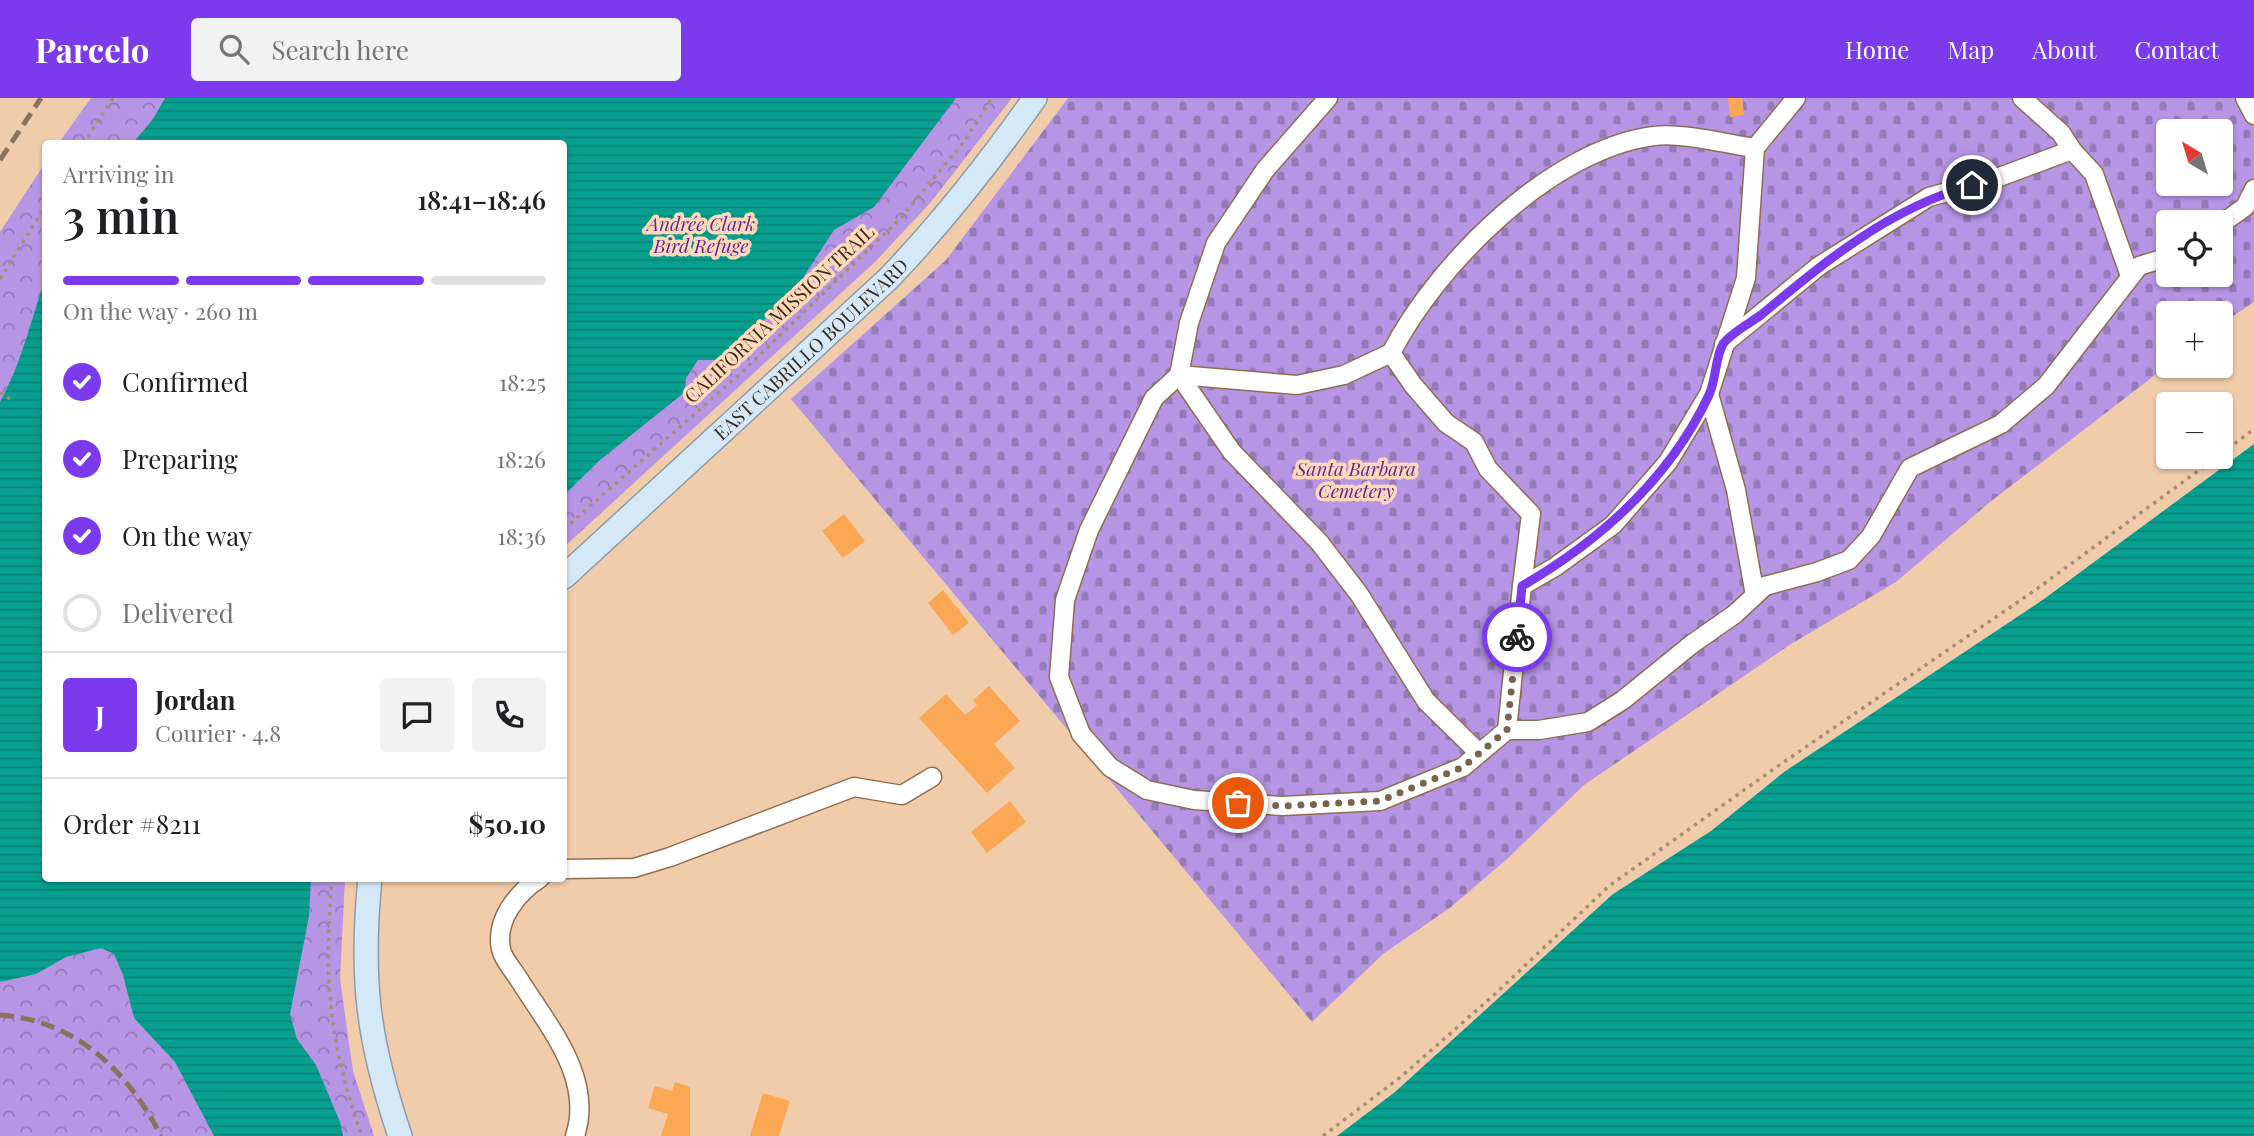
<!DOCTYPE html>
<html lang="en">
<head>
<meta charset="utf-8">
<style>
	:root { --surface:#fff; --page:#f2f2f2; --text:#202124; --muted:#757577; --line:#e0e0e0; --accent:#7c3aed }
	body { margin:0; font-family:"Playfair Display",serif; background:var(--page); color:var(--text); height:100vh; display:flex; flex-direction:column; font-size:26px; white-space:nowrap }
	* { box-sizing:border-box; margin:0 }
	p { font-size:23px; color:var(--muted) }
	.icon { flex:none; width:38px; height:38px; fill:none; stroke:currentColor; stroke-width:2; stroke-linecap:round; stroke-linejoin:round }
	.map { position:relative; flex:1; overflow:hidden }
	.details { position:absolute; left:42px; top:42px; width:525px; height:742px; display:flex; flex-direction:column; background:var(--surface); border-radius:7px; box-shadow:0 2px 5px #0004 }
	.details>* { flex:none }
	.needle { width:46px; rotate:322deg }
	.fabs { position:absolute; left:2156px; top:21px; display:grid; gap:14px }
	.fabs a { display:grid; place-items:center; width:77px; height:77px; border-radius:7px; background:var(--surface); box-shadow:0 2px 5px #0004; font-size:35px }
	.pin { position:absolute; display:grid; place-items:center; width:60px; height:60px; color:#fff; margin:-30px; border:4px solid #fff; border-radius:50%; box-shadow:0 2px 7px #0007 }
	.courier { position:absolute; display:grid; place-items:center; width:70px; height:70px; margin:-35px; border:5px solid #7c3aed; border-radius:50%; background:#fff; color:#222; box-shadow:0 2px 9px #0007 }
	.head em { font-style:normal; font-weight:600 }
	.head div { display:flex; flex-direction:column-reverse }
	.head { display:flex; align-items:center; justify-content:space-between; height:119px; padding:0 21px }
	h1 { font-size:46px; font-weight:600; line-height:52px }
	.bar { display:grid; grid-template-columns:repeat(4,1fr); gap:10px 7px; align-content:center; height:84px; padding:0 21px }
	.bar i { height:9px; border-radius:5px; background:var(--line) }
	.bar .current { background:var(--accent) }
	.bar p { grid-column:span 4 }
	.line { display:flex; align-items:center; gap:18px; padding:0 21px; border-top:2px solid var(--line) }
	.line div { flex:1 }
	.round { display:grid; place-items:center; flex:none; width:74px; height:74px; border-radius:7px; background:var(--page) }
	ol { padding:0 21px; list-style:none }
	li { display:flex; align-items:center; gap:21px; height:77px }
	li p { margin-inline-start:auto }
	li .icon { padding:7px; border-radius:50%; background:var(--accent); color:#fff; stroke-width:4 }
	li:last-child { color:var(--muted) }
	li i { width:38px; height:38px; border:4px solid var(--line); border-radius:50% }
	header { display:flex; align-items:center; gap:42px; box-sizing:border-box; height:98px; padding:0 35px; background:var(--accent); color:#fff }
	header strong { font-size:33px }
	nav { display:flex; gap:38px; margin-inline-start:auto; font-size:24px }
	.search { width:490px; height:63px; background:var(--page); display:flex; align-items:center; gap:18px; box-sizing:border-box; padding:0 24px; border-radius:7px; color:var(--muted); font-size:26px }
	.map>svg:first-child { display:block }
	.cemetery { fill:url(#cemetery-stones); fill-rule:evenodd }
	.park { fill:url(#park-crowns) }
	.water { fill:url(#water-rules) }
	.building { fill:#fca754 }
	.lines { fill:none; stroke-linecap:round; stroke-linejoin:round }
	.minor-casing { stroke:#8f6d4f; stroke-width:21 }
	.major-casing { stroke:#8c9ca8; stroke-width:26 }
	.path { stroke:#a98d74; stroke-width:3.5; stroke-dasharray:3.5 5; stroke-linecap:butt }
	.minor { stroke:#fff; stroke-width:18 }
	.major { stroke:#d5e8f8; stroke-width:23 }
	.rail { stroke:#8b725c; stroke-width:5; stroke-dasharray:14 7; stroke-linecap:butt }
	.done { stroke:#79634f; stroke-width:7; stroke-dasharray:0 12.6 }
	.route { stroke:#7c3aed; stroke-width:9 }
	.labels { text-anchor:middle; stroke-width:7; stroke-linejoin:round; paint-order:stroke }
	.park-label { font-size:19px; font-style:italic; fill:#622b99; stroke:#ffd9b8 }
	.street-label { font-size:19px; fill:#382a1d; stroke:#ffd9b8 }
</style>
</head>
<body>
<header>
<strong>Parcelo</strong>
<div class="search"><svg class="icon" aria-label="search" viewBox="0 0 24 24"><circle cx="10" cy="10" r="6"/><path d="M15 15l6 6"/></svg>Search here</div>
<nav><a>Home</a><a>Map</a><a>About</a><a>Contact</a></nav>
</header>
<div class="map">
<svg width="2254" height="1038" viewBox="0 0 2254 1038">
	<defs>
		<pattern id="cemetery-stones" width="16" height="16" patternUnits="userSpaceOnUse" patternTransform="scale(1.75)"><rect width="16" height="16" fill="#b695e4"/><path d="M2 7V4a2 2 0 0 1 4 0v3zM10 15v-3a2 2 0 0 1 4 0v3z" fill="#957ab8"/></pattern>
		<pattern id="park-crowns" width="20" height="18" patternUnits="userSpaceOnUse" patternTransform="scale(1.75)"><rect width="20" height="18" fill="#b695e4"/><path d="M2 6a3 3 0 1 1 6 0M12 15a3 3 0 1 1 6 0" fill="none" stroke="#957ab8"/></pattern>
		<pattern id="water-rules" width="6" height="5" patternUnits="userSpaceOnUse" patternTransform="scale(1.75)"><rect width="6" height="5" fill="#06a090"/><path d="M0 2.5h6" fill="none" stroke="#088375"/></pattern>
	</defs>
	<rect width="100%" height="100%" fill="#f1ccab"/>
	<path class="cemetery" d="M1068 0H2254V204L2221 226V215H2168V267L1990 404 1896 484 1791 546 1584 687 1507 761 1451 809 1383 856 1312 924 791 301 946 162ZM2168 33H2221V86H2168ZM2168 124H2221V177H2168Z"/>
	<g class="park">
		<path d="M91 0H1012L931 104 875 164 564 449V46H58Z"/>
		<path d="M45 65 46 780 345 781 340 881 353 973 374 1038H0V134Z"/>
	</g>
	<g class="water">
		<path d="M165 0H956L874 109 834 132 799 186 733 254 719 262H698L686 280 685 294 600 362 564 397V46L133 45 153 21Z"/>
		<path d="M45 181 46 780 311 781 309 818 290 916 297 941 316 967 340 1024 343 1038H214L175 964 134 920 123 877 114 856 101 850 66 859 36 876 0 884V304C21 266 31 223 45 181Z"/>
		<path d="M2254 346V1038H1337L1395 994 1613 796 1711 733 1784 674 2044 501Z"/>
	</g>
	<g class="building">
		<path d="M1728 0H1742L1744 17 1730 19Z"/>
		<path d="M844 416 865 443 843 460 822 433Z"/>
		<path d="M943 492 969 525 953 537 928 505Z"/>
		<path d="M989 588 1020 623 994 646 1015 670 987 695 919 620 946 596 965 617 977 607 973 602Z"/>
		<path d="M1010 703 1026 724 987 755 971 734Z"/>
		<path d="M675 984 690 989V1038H661L668 1016 648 1010 655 988 672 993Z"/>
		<path d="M763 995 790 1003 779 1038H750Z"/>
	</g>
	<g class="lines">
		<defs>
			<g id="minor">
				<path d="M1328 0 1265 72 1216 145 1189 225 1179 277 1154 300 1089 432 1065 502 1059 579 1081 636 1110 669 1147 692 1194 702 1282 708 1380 703 1463 669 1507 632 1522 488 1555 469 1613 427 1668 364 1709 296 1746 180 1755 50 1796 0"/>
				<path d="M2022 0 2061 35 2072 52"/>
				<path d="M2245 0 2254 17"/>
				<path d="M2221 126 2245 109 2254 91"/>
				<path d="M1724 246 1819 168 1929 99 1994 81 2072 52 2094 76 2130 178"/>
				<path d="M1391 255 1344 277 1297 287 1179 277 1232 354 1319 444 1359 496 1426 603 1479 655"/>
				<path d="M1709 296 1736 392 1755 497"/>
				<path d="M1522 488 1531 416 1488 371 1474 344 1446 325 1413 287 1391 255C1437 166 1551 51 1654 38 1679 34 1728 46 1755 50"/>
				<path d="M1507 632H1539L1588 624 1623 602 1692 546 1735 516 1765 488 1817 474 1849 462 1871 438 1910 370 2001 326 2046 288 2139 168 2168 159"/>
				<path d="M564 771 634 770 670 759 854 689 902 697 932 679"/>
				<path d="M540 780C517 795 495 822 501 851 503 862 515 874 520 883 549 929 594 981 575 1038"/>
			</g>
			<g id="major">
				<path id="s1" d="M564 479 888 181C943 124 989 65 1035 0"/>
				<path d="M370 780C360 881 368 943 400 1038"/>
			</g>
		</defs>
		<use href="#minor" class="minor-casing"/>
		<use href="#major" class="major-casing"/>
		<g class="path">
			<path d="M83 46 113 0"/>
			<path d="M0 181 46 107"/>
			<path d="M0 295 10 301"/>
			<path d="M2221 356 2254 331"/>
			<path d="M564 431 740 276 901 120 965 42 992 0"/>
			<path d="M332 780C324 882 328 941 362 1038"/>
			<path d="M1323 1038 1402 978 1494 897 1609 788 1778 668 2034 493 2217 359"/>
		</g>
		<use href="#minor" class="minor"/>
		<use href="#major" class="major"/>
		<g class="rail">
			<path d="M0 62 41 0"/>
			<path d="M0 917C75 922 128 973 161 1038"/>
		</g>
	</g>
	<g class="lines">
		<path class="done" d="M1238 705 1282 708 1380 703 1463 669 1507 632 1517 539"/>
		<path class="route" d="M1517 539 1522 488C1601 442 1669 382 1709 297 1716 282 1715 260 1723 246 1731 235 1750 225 1761 217 1827 162 1888 111 1972 87"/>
	</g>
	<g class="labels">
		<g class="park-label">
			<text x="701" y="133">Andrée Clark<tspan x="701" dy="22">Bird Refuge</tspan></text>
			<text x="1356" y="378">Santa Barbara<tspan x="1356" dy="22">Cemetery</tspan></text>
		</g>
		<g class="street-label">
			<text transform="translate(779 216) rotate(-43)" y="7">CALIFORNIA MISSION TRAIL</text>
			<text dy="7" stroke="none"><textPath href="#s1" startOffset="336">EAST CABRILLO BOULEVARD</textPath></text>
		</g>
	</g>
</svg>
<div class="fabs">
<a><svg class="needle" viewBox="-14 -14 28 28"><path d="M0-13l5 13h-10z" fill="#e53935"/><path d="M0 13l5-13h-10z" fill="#757577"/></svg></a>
<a><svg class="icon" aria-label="locate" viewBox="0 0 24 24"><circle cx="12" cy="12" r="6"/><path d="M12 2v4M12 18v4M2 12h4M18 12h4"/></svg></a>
<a>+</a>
<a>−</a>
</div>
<div class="pin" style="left:1238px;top:705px;background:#ea580c"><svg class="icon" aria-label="bag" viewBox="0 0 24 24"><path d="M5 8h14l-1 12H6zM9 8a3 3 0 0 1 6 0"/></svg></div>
<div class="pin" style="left:1972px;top:87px;background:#1f2937"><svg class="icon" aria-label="home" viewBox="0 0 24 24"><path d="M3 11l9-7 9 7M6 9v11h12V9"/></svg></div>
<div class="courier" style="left:1517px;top:539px"><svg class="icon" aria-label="bike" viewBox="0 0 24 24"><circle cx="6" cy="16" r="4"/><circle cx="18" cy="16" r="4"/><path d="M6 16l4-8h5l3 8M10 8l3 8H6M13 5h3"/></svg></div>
<section class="details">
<div class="head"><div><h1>3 min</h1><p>Arriving in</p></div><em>18:41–18:46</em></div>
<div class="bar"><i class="current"></i><i class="current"></i><i class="current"></i><i></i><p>On the way · 260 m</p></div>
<ol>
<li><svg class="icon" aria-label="check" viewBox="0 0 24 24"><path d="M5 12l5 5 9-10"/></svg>Confirmed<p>18:25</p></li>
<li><svg class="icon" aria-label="check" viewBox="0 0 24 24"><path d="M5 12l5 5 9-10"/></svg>Preparing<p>18:26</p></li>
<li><svg class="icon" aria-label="check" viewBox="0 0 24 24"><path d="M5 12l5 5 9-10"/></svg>On the way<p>18:36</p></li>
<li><i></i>Delivered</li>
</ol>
<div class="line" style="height:126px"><b class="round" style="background:var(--accent);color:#fff">J</b><div><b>Jordan</b><p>Courier · 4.8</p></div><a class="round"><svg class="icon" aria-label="chat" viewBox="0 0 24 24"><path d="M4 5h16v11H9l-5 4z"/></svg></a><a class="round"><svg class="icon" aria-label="phone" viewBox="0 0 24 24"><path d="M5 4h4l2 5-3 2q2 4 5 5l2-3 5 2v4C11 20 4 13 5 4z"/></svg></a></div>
<div class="line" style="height:91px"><div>Order #8211</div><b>$50.10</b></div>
</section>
</div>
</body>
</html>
